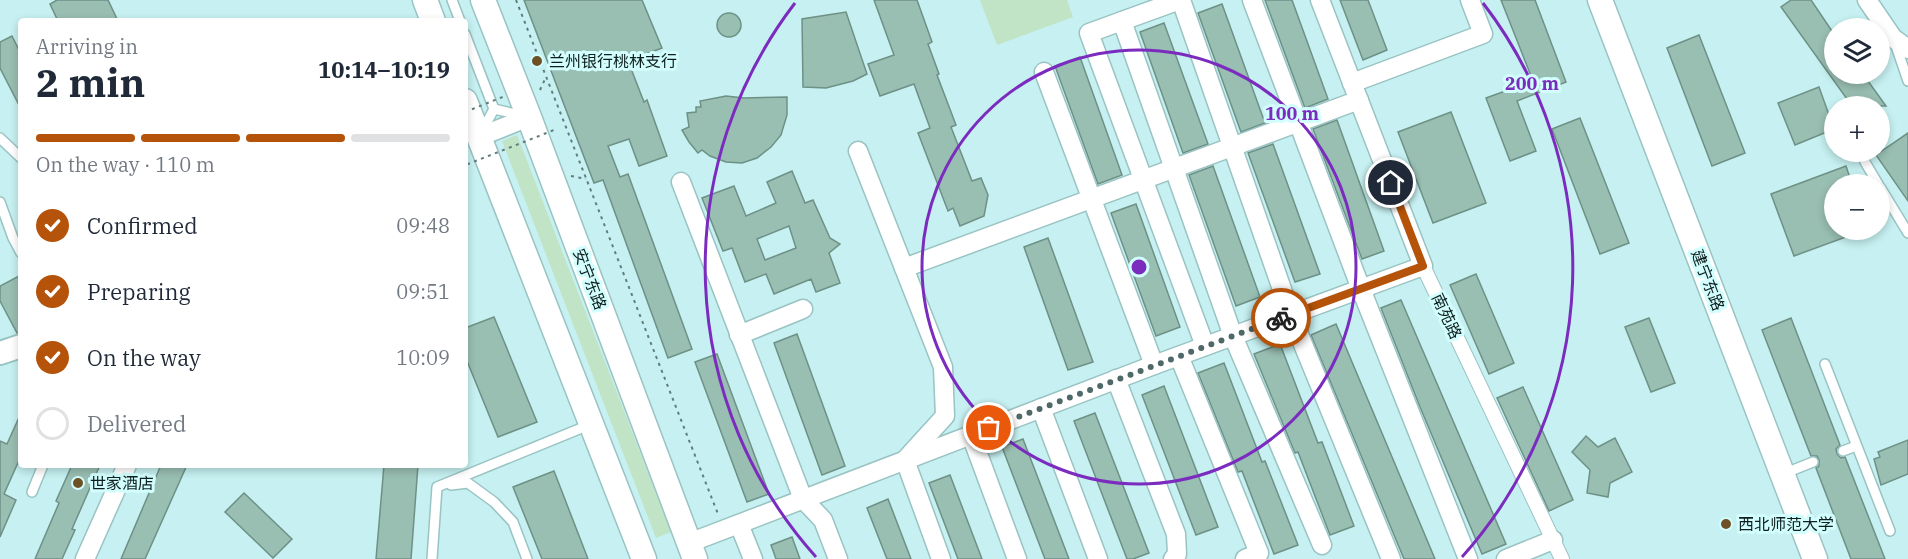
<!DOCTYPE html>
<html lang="en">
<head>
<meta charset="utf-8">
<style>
	:root { --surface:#fff; --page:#f2f2f3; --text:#1f2937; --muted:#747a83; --line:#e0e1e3; --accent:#b45309 }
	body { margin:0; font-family:"IBM Plex Serif","Noto Sans SC",serif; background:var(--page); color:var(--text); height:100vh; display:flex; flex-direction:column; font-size:22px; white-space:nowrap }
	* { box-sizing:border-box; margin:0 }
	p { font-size:20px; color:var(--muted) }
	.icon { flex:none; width:33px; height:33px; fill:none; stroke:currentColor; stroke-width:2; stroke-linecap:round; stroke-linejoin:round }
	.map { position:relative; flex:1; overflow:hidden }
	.drawer { position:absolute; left:18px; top:18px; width:450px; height:450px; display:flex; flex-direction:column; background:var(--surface); border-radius:6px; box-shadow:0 3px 9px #0003 }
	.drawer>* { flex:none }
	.fabs { position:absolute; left:1824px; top:18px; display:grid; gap:12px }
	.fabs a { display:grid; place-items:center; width:66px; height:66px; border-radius:50%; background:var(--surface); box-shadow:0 3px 9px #0003; font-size:30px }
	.pin { position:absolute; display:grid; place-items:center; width:51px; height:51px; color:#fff; margin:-26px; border:3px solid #fff; border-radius:50%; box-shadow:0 2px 6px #0007 }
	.courier { position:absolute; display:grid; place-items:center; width:60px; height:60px; margin:-30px; border:4px solid #b45309; border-radius:50%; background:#fff; color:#222; box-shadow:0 2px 8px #0007 }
	.head em { font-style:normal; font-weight:700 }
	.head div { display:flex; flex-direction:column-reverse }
	.head { display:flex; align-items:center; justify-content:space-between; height:102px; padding:0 18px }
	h1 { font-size:39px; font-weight:700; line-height:45px }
	.bar { display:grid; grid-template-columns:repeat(4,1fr); gap:9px 6px; align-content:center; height:72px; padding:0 18px }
	.bar i { height:8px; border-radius:4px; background:var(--line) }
	.bar .selected { background:var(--accent) }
	.bar p { grid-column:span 4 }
	ol { padding:0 18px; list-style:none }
	li { display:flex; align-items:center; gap:18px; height:66px }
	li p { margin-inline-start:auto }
	li .icon { padding:6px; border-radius:50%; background:var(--accent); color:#fff; stroke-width:4 }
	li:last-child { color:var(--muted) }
	li i { width:33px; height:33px; border:3px solid var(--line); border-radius:50% }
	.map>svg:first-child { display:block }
	.green { fill:#c0e4c5 }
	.building { fill:#99beb2; stroke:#6e9186; stroke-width:1.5; fill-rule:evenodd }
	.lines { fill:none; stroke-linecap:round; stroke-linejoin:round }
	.service-casing { stroke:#9ac3c3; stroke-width:12 }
	.pedestrian-casing { stroke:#9ac3c3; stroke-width:16 }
	.minor-casing { stroke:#9ac3c3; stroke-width:21 }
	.tertiary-casing { stroke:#9ac3c3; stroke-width:26 }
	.secondary-casing { stroke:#9ac3c3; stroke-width:27 }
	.path { stroke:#627d7e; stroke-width:2; stroke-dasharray:3 4.5; stroke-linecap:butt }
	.service { stroke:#fff; stroke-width:9 }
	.pedestrian { stroke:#fff; stroke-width:14 }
	.minor { stroke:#fff; stroke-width:18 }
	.tertiary { stroke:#fff; stroke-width:22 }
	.secondary { stroke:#fff; stroke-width:24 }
	.path-bridge { stroke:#627d7e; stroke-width:2; stroke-dasharray:3 4.5; stroke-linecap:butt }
	.done { stroke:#4f6868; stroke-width:6; stroke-dasharray:0 10.8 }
	.route { stroke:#b45309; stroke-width:8 }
	.ring { fill:none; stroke:#7b2cbf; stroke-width:3 }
	.poi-dot { fill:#6e5125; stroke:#d3fefe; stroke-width:2 }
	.labels { text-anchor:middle; stroke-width:6; stroke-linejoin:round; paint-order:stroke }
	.poi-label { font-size:16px; fill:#0f1f1f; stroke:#d3fefe; text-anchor:start }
	.street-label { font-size:16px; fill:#0f1f1f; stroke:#d3fefe }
	.centre { fill:#7b2cbf; stroke:#d3fefe; stroke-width:3 }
	.ring-label { font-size:18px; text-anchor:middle; font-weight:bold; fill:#7b2cbf; stroke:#d3fefe; stroke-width:6; stroke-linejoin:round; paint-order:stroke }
</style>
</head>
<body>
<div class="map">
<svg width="1908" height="559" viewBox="0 0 1908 559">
	<rect width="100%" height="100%" fill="#c6f0f1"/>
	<g class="green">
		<path d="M980 0H1067L1073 17 997 45Z"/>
		<path d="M517 135 671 532 656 538 502 141Z"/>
	</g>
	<g class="building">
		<path d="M57 0H108L118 21H58L50 4Z"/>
		<path d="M524 0H642L662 48 628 61 644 102 647 100 667 156 639 166 629 139 608 146 620 177 628 174 692 349 668 358 603 180 594 183Z"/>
		<path d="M874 0H917L932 42 928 44 939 74 937 75 956 125 951 127 972 181 981 178 988 195 984 216 960 226 953 208 948 211 918 133 930 128 914 84 880 96 868 64 894 55Z"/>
		<path d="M1265 0H1292L1328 99 1305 108Z"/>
		<path d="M1340 0H1368L1387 50 1363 60Z"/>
		<path d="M1501 0H1535L1566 82 1517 101 1536 151 1510 161 1486 98 1533 81Z"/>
		<path d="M1791 0H1811L1834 34V74H1863L1886 106H1852L1781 7Z"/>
		<path d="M1222 4 1265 123 1241 132 1198 13Z"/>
		<path d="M846 12 867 74 853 81 826 88 803 87 802 19Z"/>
		<circle cx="729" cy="25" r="12"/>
		<path d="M1164 23 1208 144 1183 153 1140 32Z"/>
		<path d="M1699 35 1745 153 1712 166 1667 48Z"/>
		<path d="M12 36 21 54V109L0 68V42Z"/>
		<path d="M1080 57 1122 175 1098 184 1055 66Z"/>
		<path d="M1819 87 1834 129 1795 145 1778 103Z"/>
		<path d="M726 96 744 98 787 97V115L781 135 771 147 757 158 742 163 726 162 710 156 702 150 698 153 689 142 682 130 689 127 687 113 696 112V107H701L700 101Z"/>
		<path d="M1451 112 1486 203 1433 223 1398 132Z"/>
		<path d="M1580 118 1629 243 1600 254 1552 129Z"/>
		<path d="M1337 120 1384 251 1362 259 1313 129Z"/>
		<path d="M1908 133V201L1876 155Z"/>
		<path d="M1273 144 1320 274 1295 282 1248 153Z"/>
		<path d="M1213 166 1260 297 1236 306 1189 175Z"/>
		<path d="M1846 166 1852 184H1834V230L1862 231 1794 256 1771 194Z"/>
		<path d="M792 171 805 203 813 200 830 238 840 244 829 253 840 283 816 292 811 279 774 294 766 274 745 282 732 248 723 251 702 198 734 186 746 216 776 203 767 182ZM789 226 796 248 765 260 757 239Z"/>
		<path d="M1136 204 1180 327 1156 336 1111 213Z"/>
		<path d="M1048 238 1093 362 1068 370 1024 247Z"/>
		<path d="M1476 274 1514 363 1489 374 1450 285Z"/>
		<path d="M21 275V333H17L0 301V286Z"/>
		<path d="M1401 300 1506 544 1482 554 1420 407 1381 308Z"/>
		<path d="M494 317 537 422 498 437 465 356V328Z"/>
		<path d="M1649 318 1675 383 1651 392 1625 327Z"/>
		<path d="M1791 318 1840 445 1836 449 1837 454 1841 458 1845 457 1885 559H1851L1816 468 1819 466V460L1817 456H1811L1762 330Z"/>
		<path d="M1336 324 1435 559H1404L1311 335Z"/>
		<path d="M797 334 845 466 822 475 774 343Z"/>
		<path d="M1280 344 1318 443 1322 442 1354 526 1330 535 1298 452 1295 453 1254 354Z"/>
		<path d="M717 354 769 494 747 502 695 362Z"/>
		<path d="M1224 363 1262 462 1265 461 1298 545 1274 554 1242 471 1238 472 1198 373Z"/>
		<path d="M1164 386 1218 527 1196 535 1142 395Z"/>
		<path d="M1523 387 1573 500 1549 511 1497 398Z"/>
		<path d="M21 413V456L4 494 16 500 0 537V441L7 444Z"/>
		<path d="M1095 413 1149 553 1133 559H1127L1074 421Z"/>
		<path d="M1586 436 1598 447 1615 438 1632 472 1610 483 1608 497 1587 493 1590 470 1572 452Z"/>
		<path d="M1023 439 1069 559H1045L1002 447Z"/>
		<path d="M1908 440V474L1881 485 1874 459 1880 457 1878 452Z"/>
		<path d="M72 465H100L72 529 75 530 62 559H35L59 503 56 501Z"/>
		<path d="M161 465H187L145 559H121Z"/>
		<path d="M384 465H418L411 559H376Z"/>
		<path d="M554 471 588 559H542L513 487Z"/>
		<path d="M950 475 982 559H958L929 483Z"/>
		<path d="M244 493 292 539 273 558 225 512Z"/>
		<path d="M888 499 911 559H887L867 508Z"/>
		<path d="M792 537 800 559H776L771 545Z"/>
	</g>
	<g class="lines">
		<defs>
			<g id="service">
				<path d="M452 0 460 21"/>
				<path d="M465 34 494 109"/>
				<path d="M1895 43 1908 81"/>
				<path d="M494 109 524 116"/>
				<path d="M481 133 494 109"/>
				<path d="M0 138 21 158"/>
				<path d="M1865 162 1878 184"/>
				<path d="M1880 187 1908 233"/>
				<path d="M0 202 13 238 21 253"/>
				<path d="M1825 364 1890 531"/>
				<path d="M1843 451 1856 446"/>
				<path d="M1783 474 1813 462"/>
				<path d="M451 485 468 483 494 502 513 522 527 559"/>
				<path d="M32 492 43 465"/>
				<path d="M432 559 437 487 589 425"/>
			</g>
			<path id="pedestrian" d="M1423 266 1562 559"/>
			<g id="minor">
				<path d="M1181 0 1291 315 1391 559"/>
				<path d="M1252 0 1361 289 1468 559"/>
				<path d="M1867 0 1893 38 1908 49"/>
				<path d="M1122 21 1180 0"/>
				<path d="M1044 72 1154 365"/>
				<path d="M1352 83 1483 34 1470 0"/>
				<path d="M479 137 529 117"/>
				<path d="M858 151 943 367 945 416 905 460 941 559"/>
				<path d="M681 182 803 499 823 520 838 559"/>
				<path d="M904 268 1359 100"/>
				<path d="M739 335 803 309"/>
				<path d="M1205 346 1089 33 1122 21 1233 336 1322 545"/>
				<path d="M1179 356 1259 553 1245 559"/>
				<path d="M1116 379 1176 534 1177 554 1173 559"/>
				<path d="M1041 408 1098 559"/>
				<path d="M971 435 1017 559"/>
				<path d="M739 524 753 559"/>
				<path d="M689 543 1154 365 1423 266 1320 0"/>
				<path d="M85 559 127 465"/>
				<path d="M1506 559 1553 540"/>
			</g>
			<path id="tertiary" d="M0 353 21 346"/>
			<g id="secondary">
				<path d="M425 0 433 21"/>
				<path d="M483 0 529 117 695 559"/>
				<path d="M1600 0 1815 559"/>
				<path d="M465 101 644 559"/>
			</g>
		</defs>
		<use href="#service" class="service-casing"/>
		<use href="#pedestrian" class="pedestrian-casing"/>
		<use href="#minor" class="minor-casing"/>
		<use href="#tertiary" class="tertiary-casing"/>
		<use href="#secondary" class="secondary-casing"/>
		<g class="path">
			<path d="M516 0 718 514"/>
			<path d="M540 90 546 77"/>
			<path d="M571 176 586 179"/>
		</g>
		<use href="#service" class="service"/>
		<use href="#pedestrian" class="pedestrian"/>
		<use href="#minor" class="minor"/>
		<use href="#tertiary" class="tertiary"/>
		<use href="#secondary" class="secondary"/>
		<g class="path-bridge">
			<path d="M465 112 505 96"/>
			<path d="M465 156 468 164 554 130"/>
		</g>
	</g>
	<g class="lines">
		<path class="done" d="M989 428 1281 318"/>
		<path class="route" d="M1281 318 1423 266 1391 183"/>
	</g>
	<g class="ring">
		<circle cx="1139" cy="267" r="217"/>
		<path d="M816 557A434 434 0 0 1 795 3M1483 3A434 434 0 0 1 1462 557"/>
	</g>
	<g class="poi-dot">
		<circle cx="537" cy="61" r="6"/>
		<circle cx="78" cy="483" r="6"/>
		<circle cx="1726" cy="524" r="6"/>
	</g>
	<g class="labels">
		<g class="poi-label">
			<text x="549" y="67">兰州银行桃林支行</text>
			<text x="90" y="489">世家酒店</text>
			<text x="1738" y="530">西北师范大学</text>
		</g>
		<g class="street-label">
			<text transform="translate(590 279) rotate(69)" y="6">安宁东路</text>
			<text transform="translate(1708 280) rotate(69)" y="6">建宁东路</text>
			<text transform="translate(1447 316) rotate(65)" y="6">南苑路</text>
		</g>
	</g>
	<circle cx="1139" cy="267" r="9" class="centre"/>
	<g class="ring-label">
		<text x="1532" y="90">200 m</text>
		<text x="1292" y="120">100 m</text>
	</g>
</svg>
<div class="fabs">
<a><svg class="icon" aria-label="layers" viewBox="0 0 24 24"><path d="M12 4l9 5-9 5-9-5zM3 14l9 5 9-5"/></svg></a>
<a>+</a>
<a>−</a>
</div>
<div class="pin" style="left:989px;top:428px;background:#ea580c"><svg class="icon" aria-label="bag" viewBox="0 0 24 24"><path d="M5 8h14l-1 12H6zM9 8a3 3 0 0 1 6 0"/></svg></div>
<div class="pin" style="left:1391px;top:183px;background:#1f2937"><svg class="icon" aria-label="home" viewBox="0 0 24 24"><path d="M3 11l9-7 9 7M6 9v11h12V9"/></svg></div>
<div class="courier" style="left:1281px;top:318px"><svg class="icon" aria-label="bike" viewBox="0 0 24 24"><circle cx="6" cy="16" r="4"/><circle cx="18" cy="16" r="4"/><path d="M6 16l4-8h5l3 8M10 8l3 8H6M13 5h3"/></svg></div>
<section class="drawer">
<div class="head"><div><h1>2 min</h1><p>Arriving in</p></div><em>10:14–10:19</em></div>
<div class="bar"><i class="selected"></i><i class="selected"></i><i class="selected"></i><i></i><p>On the way · 110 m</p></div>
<ol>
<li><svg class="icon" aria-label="check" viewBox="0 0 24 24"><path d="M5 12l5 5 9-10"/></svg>Confirmed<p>09:48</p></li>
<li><svg class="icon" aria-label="check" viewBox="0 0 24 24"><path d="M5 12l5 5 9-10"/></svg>Preparing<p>09:51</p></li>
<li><svg class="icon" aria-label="check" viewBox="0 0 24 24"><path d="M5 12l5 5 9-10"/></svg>On the way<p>10:09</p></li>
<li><i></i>Delivered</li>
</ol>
</section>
</div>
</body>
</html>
